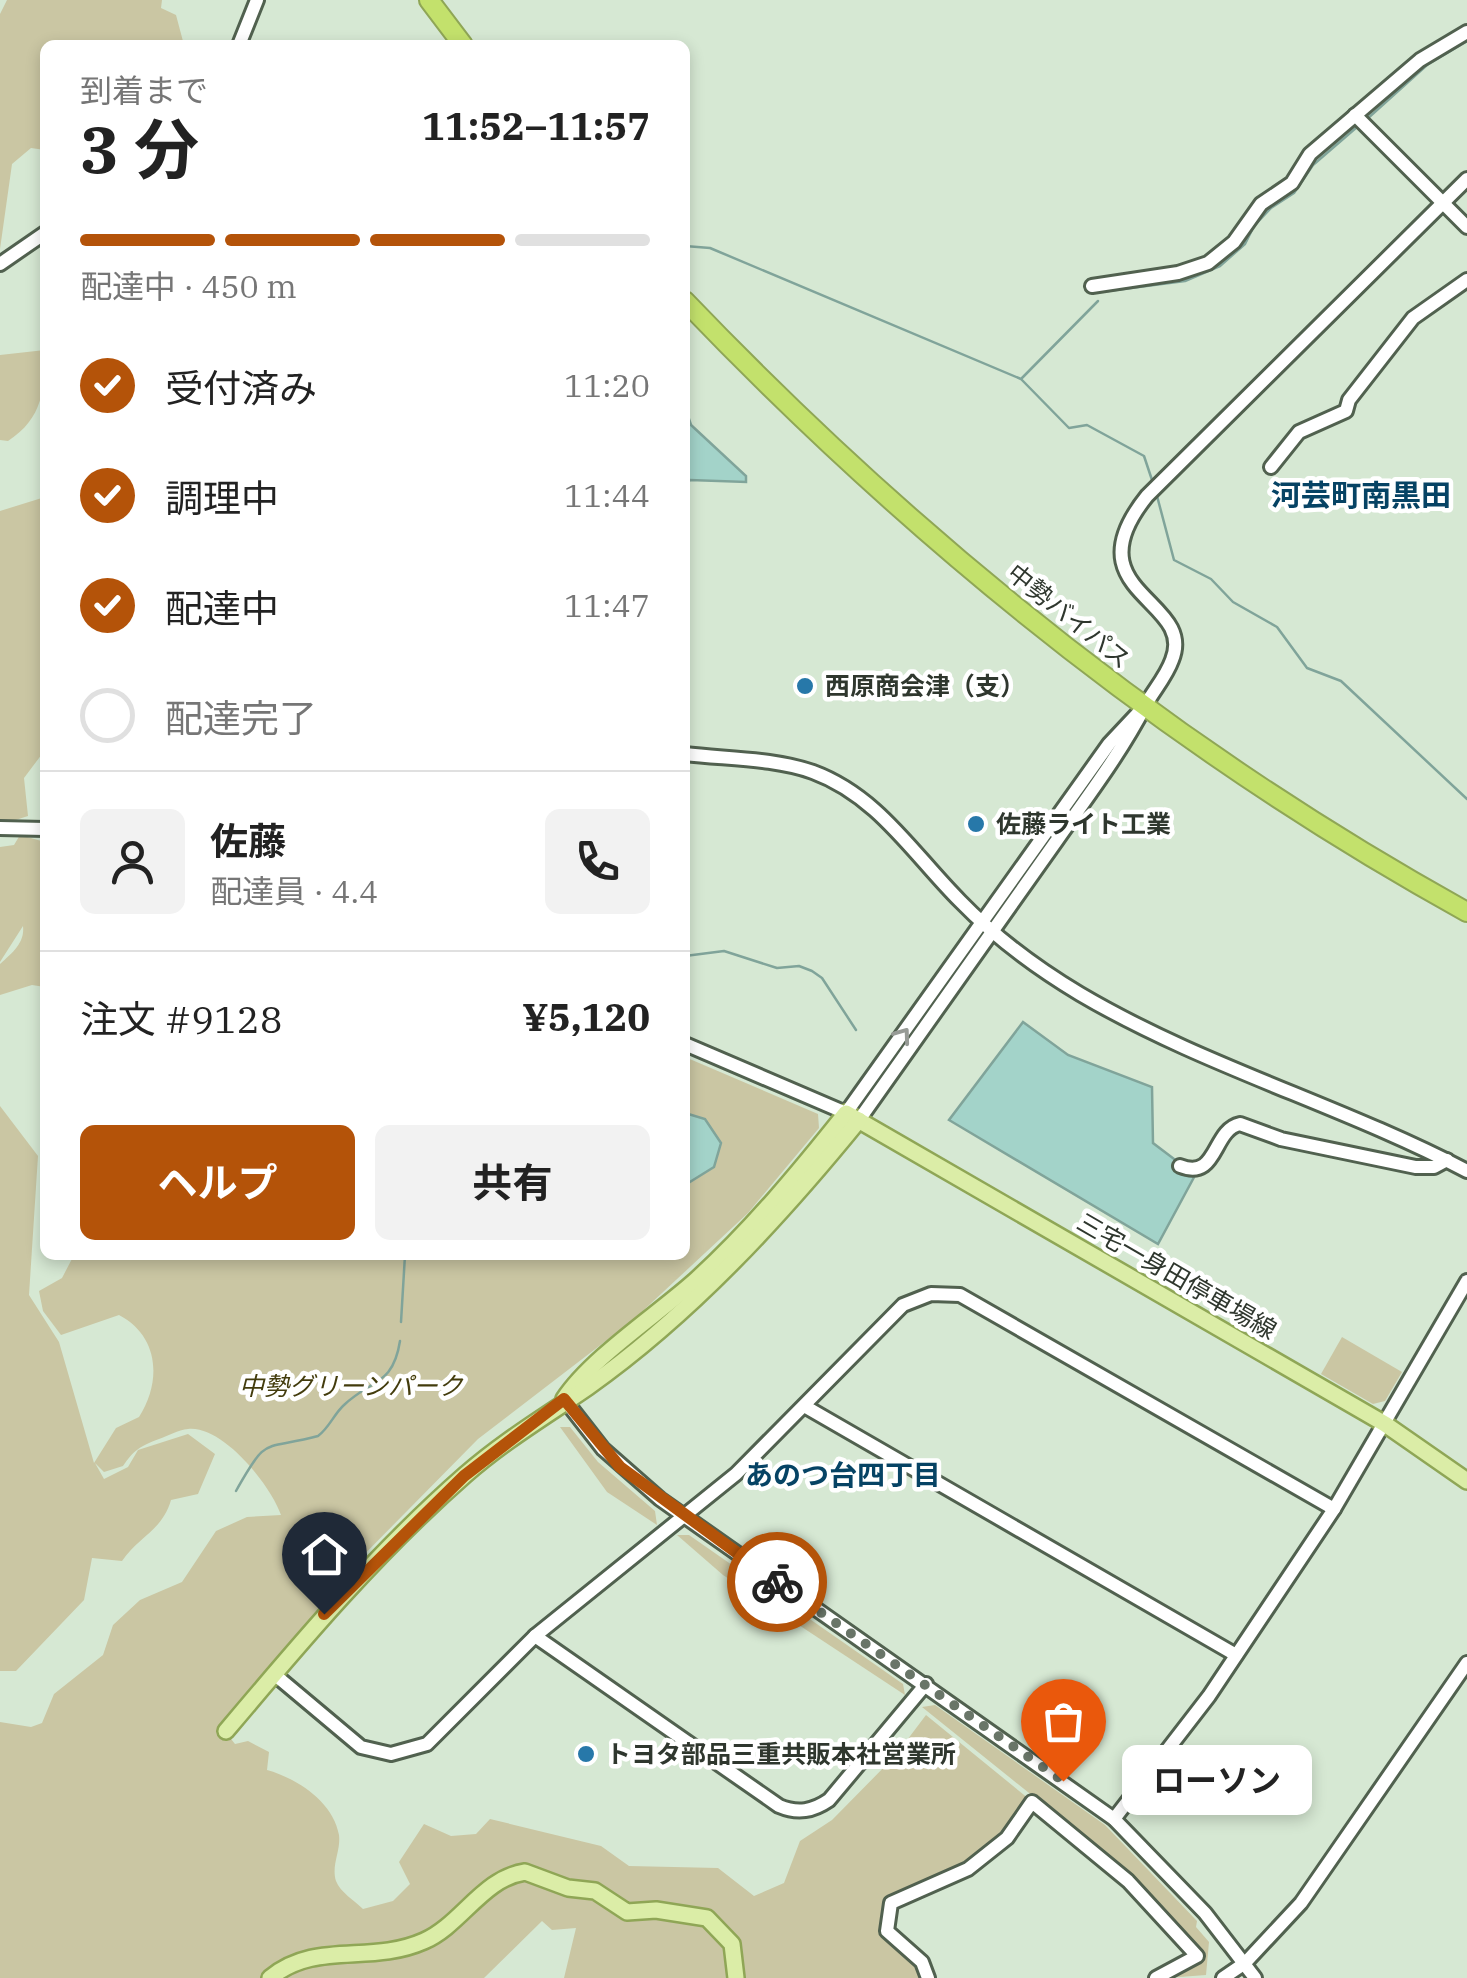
<!DOCTYPE html>
<html lang="ja">
<head>
<meta charset="utf-8">
<style>
	:root { --surface:#fff; --page:#f2f2f2; --text:#222; --muted:#767676; --line:#e0e0e0; --accent:#b45309 }
	body { margin:0; font-family:"IBM Plex Serif","Noto Sans JP",serif; background:var(--page); color:var(--text); height:100vh; display:flex; flex-direction:column; font-size:38px; white-space:nowrap }
	* { box-sizing:border-box; margin:0 }
	p { font-size:32px; color:var(--muted) }
	.icon { flex:none; width:55px; height:55px; fill:none; stroke:currentColor; stroke-width:2; stroke-linecap:round; stroke-linejoin:round }
	.map { position:relative; flex:1; overflow:hidden }
	.side { position:absolute; left:40px; top:40px; width:650px; height:1220px; display:flex; flex-direction:column; background:var(--surface); border-radius:15px; box-shadow:0 5px 15px #0003 }
	.side>* { flex:none }
	.pin { position:absolute; display:grid; place-items:center; width:85px; height:85px; color:#fff; margin:-102px -42px; border-radius:50% 50% 50% 0; rotate:-45deg; box-shadow:0 0 10px #0007 }
	.pin .icon { rotate:45deg }
	.courier { position:absolute; display:grid; place-items:center; width:100px; height:100px; margin:-50px; border:8px solid #b45309; border-radius:50%; background:#fff; color:#222; box-shadow:0 2px 12px #0007 }
	.bubble { position:absolute; height:70px; border-radius:15px; background:var(--surface); box-shadow:0 5px 15px #0003; font-size:32px; font-weight:700; line-height:70px; text-align:center }
	.headline em { font-style:normal; font-weight:700 }
	.headline div { display:flex; flex-direction:column-reverse }
	.headline { display:flex; align-items:center; justify-content:space-between; height:170px; padding:0 40px }
	h1 { font-size:65px; font-weight:700; line-height:75px }
	.bar { display:grid; grid-template-columns:repeat(4,1fr); gap:15px 10px; align-content:center; height:120px; padding:0 40px }
	.bar i { height:12px; border-radius:8px; background:var(--line) }
	.bar .on { background:var(--accent) }
	.bar p { grid-column:span 4 }
	.line { display:flex; align-items:center; gap:25px; padding:0 40px; border-top:2px solid var(--line) }
	.line div { flex:1 }
	.round { display:grid; place-items:center; flex:none; width:105px; height:105px; border-radius:15px; background:var(--page) }
	ol { padding:0 40px; list-style:none }
	li { display:flex; align-items:center; gap:30px; height:110px }
	li p { margin-inline-start:auto }
	li .icon { padding:10px; border-radius:50%; background:var(--accent); color:#fff; stroke-width:4 }
	li:last-child { color:var(--muted) }
	li i { width:55px; height:55px; border:5px solid var(--line); border-radius:50% }
	.action { display:flex; gap:20px; margin-top:auto; padding:20px 40px }
	.action a { flex:1; height:115px; border-radius:15px; background:var(--accent); color:#fff; font-size:40px; font-weight:700; line-height:115px; text-align:center }
	.action a+a { background:var(--page); color:var(--text) }
	.map>svg:first-child { display:block }
	.green { fill:#cac6a3 }
	.water { fill:#a3d3c9; stroke:#80a49a; stroke-width:2.5 }
	.lines { fill:none; stroke-linecap:round; stroke-linejoin:round }
	.stream { stroke:#80a49a; stroke-width:2.5 }
	.minor-casing { stroke:#51614f; stroke-width:18 }
	.major-casing { stroke:#8fa656; stroke-width:20 }
	.highway-casing { stroke:#8fa656; stroke-width:22 }
	.minor { stroke:#fff; stroke-width:12 }
	.major { stroke:#dbeda7; stroke-width:15 }
	.highway { stroke:#c3e16c; stroke-width:18 }
	.oneway { stroke:#979b96 }
	.done { stroke:#697568; stroke-width:10; stroke-dasharray:0 18 }
	.route { stroke:#b45309; stroke-width:12 }
	.poi-dot { fill:#2778a9; stroke:#fff; stroke-width:4 }
	.labels { text-anchor:middle; stroke-width:9; stroke-linejoin:round; paint-order:stroke }
	.street-label { font-size:25px; fill:#2f372e; stroke:#fff }
	.poi-label { font-size:25px; font-weight:bold; fill:#2f372e; stroke:#fff; text-anchor:start }
	.park-label { font-size:25px; font-style:italic; fill:#433c0d; stroke:#fff }
	.neighbourhood-label { font-size:28px; font-weight:bold; fill:#064364; stroke:#fff }
	.quarter-label { font-size:30px; font-weight:bold; fill:#064364; stroke:#fff }
</style>
</head>
<body>
<div class="map">
<svg width="1467" height="1978" viewBox="0 0 1467 1978">
	<rect width="100%" height="100%" fill="#d6e8d3"/>
	<g class="green">
		<path d="M7 0H162L161 8 176 15 184 45H45V150L31 148 12 164 0 249V14Z"/>
		<path d="M45 350C45 389 43 418 8 441L0 440V355Z"/>
		<path d="M45 497V750L24 778 28 816 0 825V511Z"/>
		<path d="M20 835 45 842V987L32 985 0 995V964C12 953 25 943 23 926L0 962V847L14 845Z"/>
		<path d="M685 1057 818 1114 819 1128 748 1213 633 1320 478 1439 340 1579 345 1583 224 1730 235 1744 248 1741 269 1752 267 1770C296 1778 333 1801 339 1835 341 1851 331 1865 336 1881 340 1892 355 1901 363 1909L393 1901 410 1884 399 1862 424 1824 451 1836 476 1834 490 1819 601 1846 629 1866 718 1868 754 1896 784 1883 800 1841 832 1820 895 1756 926 1715 1029 1799C1011 1827 993 1849 962 1865 937 1878 906 1883 885 1903L883 1934 918 1966 923 1978H564L576 1928 552 1930 542 1921 484 1978H0V1722L31 1727 42 1723 54 1694 103 1655 113 1625 140 1600 182 1582 216 1531 247 1517 281 1515C271 1486 223 1425 188 1429 178 1430 168 1436 159 1439 140 1446 134 1450 123 1466L104 1472 95 1463 104 1479 128 1467 138 1450 188 1434 215 1454 198 1494 171 1500C162 1531 139 1536 122 1561L92 1558 84 1600 16 1671H0V1106L38 1156 29 1295 59 1342 94 1463 116 1428 139 1417C162 1381 159 1336 119 1315L61 1335 43 1311 39 1291 62 1278 74 1255H685Z"/>
		<path d="M1342 1337 1402 1372 1385 1401 1373 1404 1321 1374Z"/>
		<path d="M560 1427H570L598 1462 655 1511 657 1525 607 1492Z"/>
		<path d="M677 1535H689L903 1684 905 1695 723 1575Z"/>
		<path d="M935 1705 1105 1825 1197 1921 1196 1927 1209 1942 1206 1975 1166 1978 1203 1956 1095 1846 922 1707Z"/>
	</g>
	<g class="water">
		<path d="M685 407 691 425 746 476V482L690 480 685 485Z"/>
		<path d="M1023 1022 1068 1055 1152 1087 1153 1143 1174 1159 1199 1168 1158 1244 949 1120Z"/>
		<path d="M685 1113 705 1119 721 1143 714 1167 685 1185Z"/>
	</g>
	<g class="lines">
		<g class="stream">
			<path d="M1367 119 1427 65 1467 41"/>
			<path d="M685 246 710 248 1021 379 1069 428 1087 425 1144 456 1153 483"/>
			<path d="M1108 291 1185 281 1220 266 1245 244 1254 226 1271 208 1294 193 1313 165 1357 127"/>
			<path d="M1022 378 1098 301"/>
			<path d="M1157 496 1174 560 1211 579 1233 602 1277 627 1307 668 1341 681 1467 799"/>
			<path d="M685 956 724 951 777 968 799 966 812 971 822 978 856 1030"/>
			<path d="M401 1322 405 1255"/>
			<path d="M236 1491C268 1434 262 1451 318 1436 329 1428 334 1414 344 1405 371 1379 393 1386 400 1341"/>
		</g>
		<defs>
			<g id="minor">
				<path d="M239 45 257 0"/>
				<path d="M1355 115 1467 227"/>
				<path d="M0 264 45 233"/>
				<path d="M1092 286 1178 273 1208 263 1234 242 1261 204 1292 183 1310 154 1420 60 1467 32"/>
				<path d="M1271 467 1299 432 1346 411 1349 400 1413 318 1467 280"/>
				<path d="M685 754C726 759 774 758 813 772 878 796 913 854 960 901 994 936 1038 969 1080 994 1202 1066 1341 1105 1467 1171"/>
				<path d="M0 828 45 829"/>
				<path d="M685 1044 846 1113 1109 744 1139 712"/>
				<path d="M859 1120C925 1027 991 933 1057 840 1088 796 1120 754 1145 706 1153 691 1166 677 1172 660 1197 599 1069 593 1147 496L1467 179"/>
				<path d="M1180 1166C1218 1181 1212 1130 1240 1124L1281 1139 1416 1167H1434L1447 1160"/>
				<path d="M564 1399 603 1449 660 1499 1114 1819 1205 1913 1255 1978"/>
				<path d="M806 1407 1236 1655"/>
				<path d="M1334 1509 1467 1281"/>
				<path d="M535 1636 779 1806C798 1814 813 1811 829 1800L926 1684"/>
				<path d="M274 1674 361 1747 391 1754 427 1744 535 1636 736 1474 903 1305 931 1294 960 1295 1334 1509 1209 1696 1114 1819"/>
				<path d="M928 1978 922 1962 887 1931 891 1903 968 1869 1007 1838 1032 1802 1128 1881 1197 1956 1156 1978"/>
				<path d="M1223 1978 1245 1963 1301 1903 1467 1663"/>
			</g>
			<g id="major">
				<path d="M564 1399C591 1358 657 1315 696 1280 751 1230 799 1172 846 1113L1385 1424 1467 1481"/>
				<path d="M226 1731C302 1641 376 1553 465 1475 505 1440 546 1416 588 1387 691 1314 780 1217 859 1120"/>
				<path d="M270 1978C316 1940 370 1965 424 1941 461 1925 483 1878 525 1872L568 1888 595 1891 627 1912 656 1910 707 1918 732 1944 736 1978"/>
			</g>
			<g id="highway">
				<path d="M429 0 463 45"/>
				<path d="M685 301C915 541 1175 751 1467 912"/>
			</g>
		</defs>
		<use href="#minor" class="minor-casing"/>
		<use href="#major" class="major-casing"/>
		<use href="#highway" class="highway-casing"/>
		<use href="#minor" class="minor"/>
		<use href="#major" class="major"/>
		<use href="#highway" class="highway"/>
	</g>
	<defs><path id="oneway-chevron" d="M-2-3.5L2.5 0L-2 3.5" fill="none" stroke-width="1.6" stroke-linecap="round" stroke-linejoin="round" transform="scale(2.5)"/></defs>
	<use class="oneway" href="#oneway-chevron" transform="translate(903 1035) rotate(-54)"/>
	<g class="lines">
		<path class="done" d="M777 1582 1063 1781"/>
		<path class="route" d="M324 1614 464 1476 564 1399 620 1467 777 1582"/>
	</g>
	<g class="poi-dot">
		<circle cx="805" cy="686" r="10"/>
		<circle cx="976" cy="824" r="10"/>
		<circle cx="586" cy="1754" r="10"/>
	</g>
	<g class="labels">
		<g class="street-label">
			<text transform="translate(1069 616) rotate(39)" y="9">中勢バイパス</text>
			<text transform="translate(1177 1276) rotate(30)" y="9">三宅一身田停車場線</text>
		</g>
		<g class="poi-label">
			<text x="825" y="695">西原商会津（支）</text>
			<text x="996" y="833">佐藤ライト工業</text>
			<text x="606" y="1763">トヨタ部品三重共販本社営業所</text>
		</g>
		<g class="park-label">
			<text x="351" y="1395">中勢グリーンパーク</text>
		</g>
		<g class="neighbourhood-label">
			<text x="843" y="1485">あのつ台四丁目</text>
		</g>
		<g class="quarter-label">
			<text x="1361" y="506">河芸町南黒田</text>
		</g>
	</g>
</svg>
<div class="pin" style="left:1063px;top:1781px;background:#ea580c"><svg class="icon" aria-label="bag" viewBox="0 0 24 24"><path d="M5 8h14l-1 12H6zM9 8a3 3 0 0 1 6 0"/></svg></div>
<div class="pin" style="left:324px;top:1614px;background:#1f2937"><svg class="icon" aria-label="home" viewBox="0 0 24 24"><path d="M3 11l9-7 9 7M6 9v11h12V9"/></svg></div>
<div class="courier" style="left:777px;top:1582px"><svg class="icon" aria-label="bike" viewBox="0 0 24 24"><circle cx="6" cy="16" r="4"/><circle cx="18" cy="16" r="4"/><path d="M6 16l4-8h5l3 8M10 8l3 8H6M13 5h3"/></svg></div>
<div class="bubble" style="left:1122px;top:1745px;width:190px">ローソン</div>
<section class="side">
<div class="headline"><div><h1>3 分</h1><p>到着まで</p></div><em>11:52–11:57</em></div>
<div class="bar"><i class="on"></i><i class="on"></i><i class="on"></i><i></i><p>配達中 · 450 m</p></div>
<ol>
<li><svg class="icon" aria-label="check" viewBox="0 0 24 24"><path d="M5 12l5 5 9-10"/></svg>受付済み<p>11:20</p></li>
<li><svg class="icon" aria-label="check" viewBox="0 0 24 24"><path d="M5 12l5 5 9-10"/></svg>調理中<p>11:44</p></li>
<li><svg class="icon" aria-label="check" viewBox="0 0 24 24"><path d="M5 12l5 5 9-10"/></svg>配達中<p>11:47</p></li>
<li><i></i>配達完了</li>
</ol>
<div class="line" style="height:180px"><a class="round"><svg class="icon" aria-label="person" viewBox="0 0 24 24"><circle cx="12" cy="8" r="4"/><path d="M4 21q1-7 8-7t8 7"/></svg></a><div><b>佐藤</b><p>配達員 · 4.4</p></div><a class="round"><svg class="icon" aria-label="phone" viewBox="0 0 24 24"><path d="M5 4h4l2 5-3 2q2 4 5 5l2-3 5 2v4C11 20 4 13 5 4z"/></svg></a></div>
<div class="line" style="height:130px"><div>注文 #9128</div><b>¥5,120</b></div>
<div class="action"><a>ヘルプ</a><a>共有</a></div>
</section>
</div>
</body>
</html>
